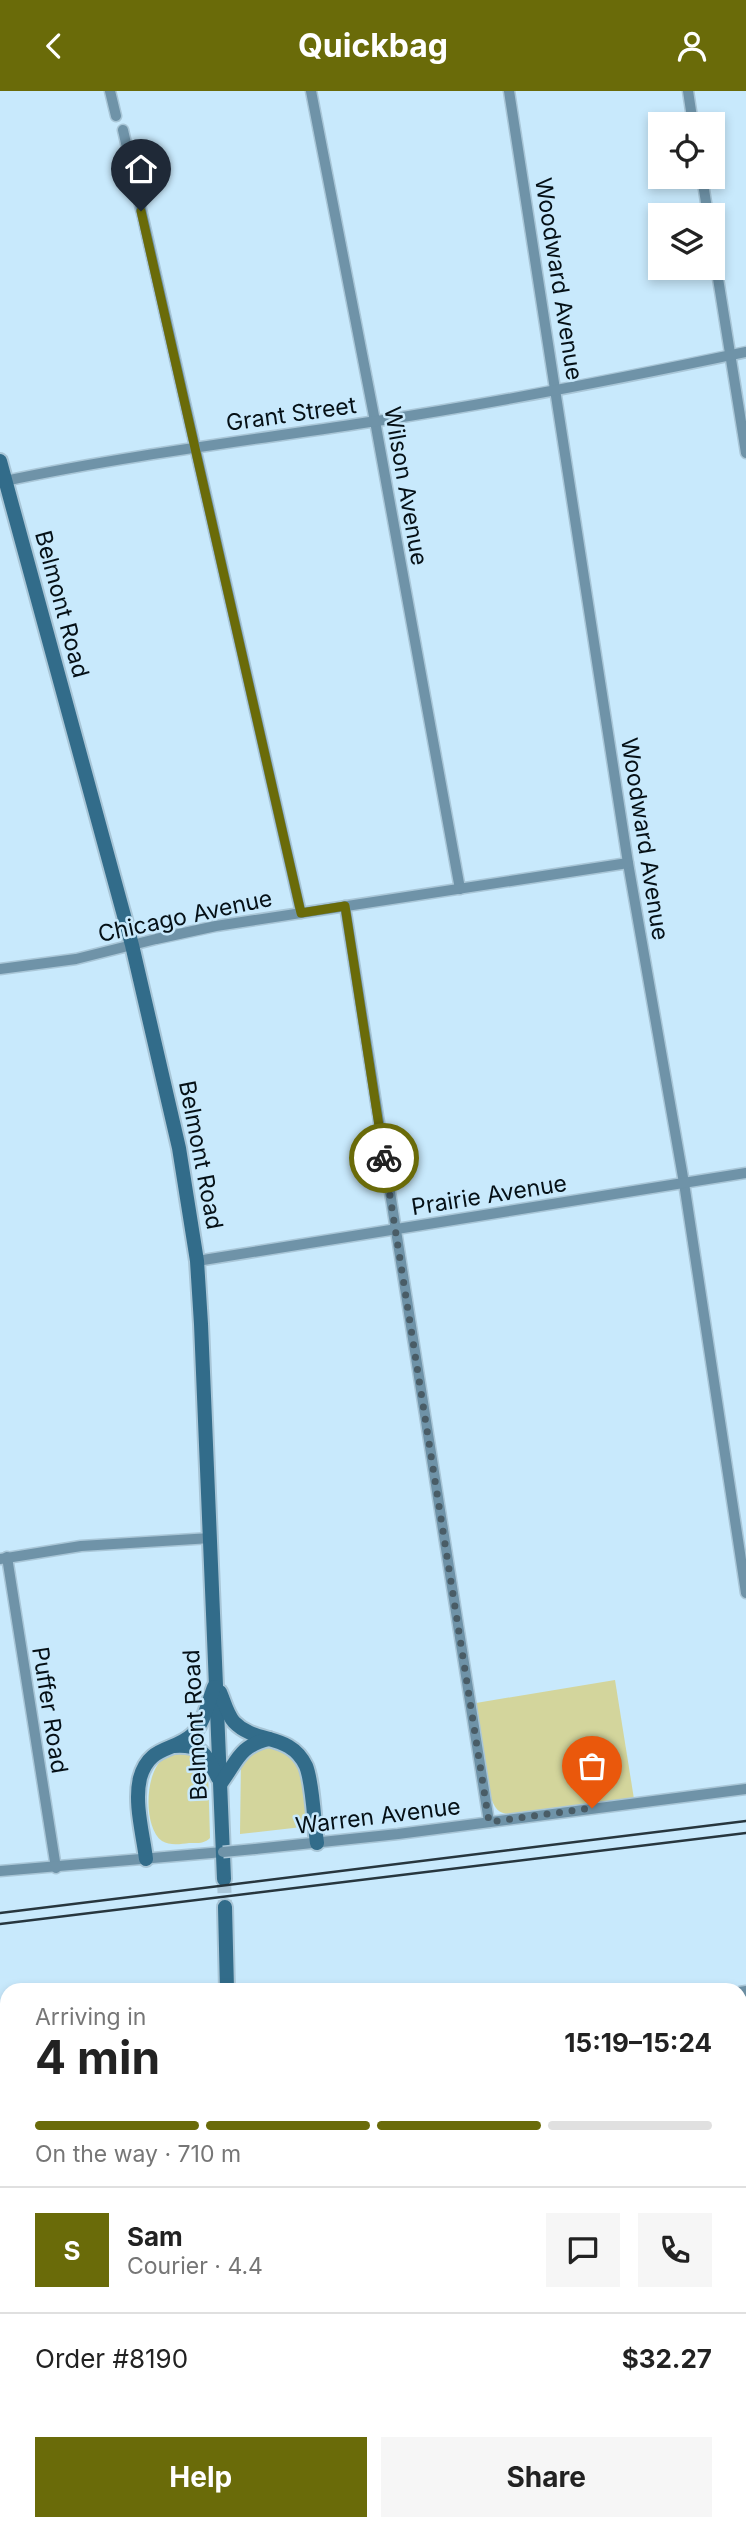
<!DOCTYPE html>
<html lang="en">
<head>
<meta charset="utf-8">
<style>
	:root { --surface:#fff; --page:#f6f6f6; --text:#222; --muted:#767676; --line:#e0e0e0; --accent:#6a6b09 }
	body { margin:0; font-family:Inter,sans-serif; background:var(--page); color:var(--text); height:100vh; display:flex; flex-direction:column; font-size:26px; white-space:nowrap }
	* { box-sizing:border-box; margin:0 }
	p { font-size:23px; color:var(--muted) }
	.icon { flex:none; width:38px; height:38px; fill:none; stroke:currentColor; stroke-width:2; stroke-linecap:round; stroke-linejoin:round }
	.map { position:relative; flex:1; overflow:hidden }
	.drawer { position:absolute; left:0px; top:1892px; width:747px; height:548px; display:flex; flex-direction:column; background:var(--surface); border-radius:21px 21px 0 0; box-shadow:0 4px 10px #0003 }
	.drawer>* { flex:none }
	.fabs { position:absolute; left:648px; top:21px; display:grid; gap:14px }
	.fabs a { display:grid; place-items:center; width:77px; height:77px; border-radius:0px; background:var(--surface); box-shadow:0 4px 10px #0003; font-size:35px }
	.pin { position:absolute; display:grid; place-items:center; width:60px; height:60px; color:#fff; margin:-72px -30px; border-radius:50% 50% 50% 0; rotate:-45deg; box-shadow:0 0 7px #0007 }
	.pin .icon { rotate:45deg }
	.courier { position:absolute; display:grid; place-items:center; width:70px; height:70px; margin:-35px; border:5px solid #6a6b09; border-radius:50%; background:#fff; color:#222; box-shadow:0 2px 9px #0007 }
	.summary em { font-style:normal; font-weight:700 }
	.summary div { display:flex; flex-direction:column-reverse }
	.summary { display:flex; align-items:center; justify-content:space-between; height:119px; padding:0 35px }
	h1 { font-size:46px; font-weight:700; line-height:52px }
	.bar { display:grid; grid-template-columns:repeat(4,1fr); gap:10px 7px; align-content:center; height:84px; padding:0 35px }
	.bar i { height:9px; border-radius:5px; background:var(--line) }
	.bar .on { background:var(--accent) }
	.bar p { grid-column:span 4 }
	.line { display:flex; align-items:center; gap:18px; padding:0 35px; border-top:2px solid var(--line) }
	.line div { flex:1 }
	.round { display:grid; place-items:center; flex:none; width:74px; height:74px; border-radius:0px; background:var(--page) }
	.cta { display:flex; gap:14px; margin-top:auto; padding:14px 35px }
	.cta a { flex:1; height:80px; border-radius:0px; background:var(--accent); color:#fff; font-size:28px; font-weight:700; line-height:80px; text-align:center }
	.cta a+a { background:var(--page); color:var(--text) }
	header { display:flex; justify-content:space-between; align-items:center; height:91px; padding:0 35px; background:var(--accent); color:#fff; font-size:32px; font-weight:700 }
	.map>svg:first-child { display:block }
	.green { fill:#d3d59c }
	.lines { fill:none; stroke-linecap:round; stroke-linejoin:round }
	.secondary-tunnel { stroke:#abc8da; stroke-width:14; stroke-dasharray:14 7; stroke-linecap:butt }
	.minor-casing { stroke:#a9c6d7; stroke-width:13 }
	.secondary-casing { stroke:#a9c6d7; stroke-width:18 }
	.minor { stroke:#6f93a8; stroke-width:10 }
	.secondary { stroke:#326c8a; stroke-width:14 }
	.rail { stroke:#27363e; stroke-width:2.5 }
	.minor-bridge-casing { stroke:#a9c6d7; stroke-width:13; stroke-linecap:butt }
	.minor-bridge { stroke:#6f93a8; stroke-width:10 }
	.done { stroke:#495c66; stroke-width:7; stroke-dasharray:0 12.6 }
	.route { stroke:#6a6b09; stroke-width:9 }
	.labels { text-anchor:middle; stroke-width:5; stroke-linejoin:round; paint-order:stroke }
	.street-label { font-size:23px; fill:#051016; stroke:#c8e9fc }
</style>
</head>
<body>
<header><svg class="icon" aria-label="back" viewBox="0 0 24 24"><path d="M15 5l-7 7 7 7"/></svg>Quickbag<svg class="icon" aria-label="person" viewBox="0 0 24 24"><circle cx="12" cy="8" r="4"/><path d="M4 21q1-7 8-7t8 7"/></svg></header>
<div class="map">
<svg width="746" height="2439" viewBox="0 0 746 2439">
	<rect width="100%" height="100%" fill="#c8e9fc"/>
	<g class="green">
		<path d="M615 1589 634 1708 515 1723C499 1724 495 1719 490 1704L476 1612Z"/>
		<path d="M265 1656C298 1656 303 1681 306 1708 307 1719 308 1726 302 1736L240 1743 241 1669 250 1659Z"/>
		<path d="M193 1659 208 1680 210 1747C204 1753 197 1752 189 1752 181 1753 170 1755 162 1750 143 1736 145 1683 162 1669 171 1661 182 1661 193 1659Z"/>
		<path d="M746 2300V2412L740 2411V2301Z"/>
		<path d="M740 2422 746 2424V2439H594L593 2433 740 2432Z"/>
	</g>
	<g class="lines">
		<path class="secondary-tunnel" d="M224 1788 225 1816"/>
		<defs>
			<g id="minor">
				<path d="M110 0 116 25"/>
				<path d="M311 0 375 330 460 798"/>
				<path d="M509 0 628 772 684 1092 746 1502"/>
				<path d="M688 0 693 33"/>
				<path d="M123 39 301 822"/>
				<path d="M702 86 708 124"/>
				<path d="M712 150 746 362"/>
				<path d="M5 390C128 364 253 349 377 330 501 311 623 287 746 261"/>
				<path d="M345 815 489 1731"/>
				<path d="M0 878 76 868 156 848 216 835 628 772"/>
				<path d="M197 1170 746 1082"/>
				<path d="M7 1466 56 1777"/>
				<path d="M0 1468 81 1455 211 1447"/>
				<path d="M255 1758 398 1743 746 1698"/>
				<path d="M0 1780 223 1761"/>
				<path d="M740 1901 746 1900"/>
				<path d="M740 1995 746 2030"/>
				<path d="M0 2005 7 2004"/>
				<path d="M740 2167 746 2166"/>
				<path d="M0 2278 7 2277"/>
			</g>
			<g id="secondary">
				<path d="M0 370 132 854 179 1057 197 1170 201 1233 224 1788"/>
				<path d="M220 1601C224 1610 227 1623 234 1631 256 1654 290 1641 306 1675 313 1692 314 1732 317 1752"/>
				<path d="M174 1655C203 1653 206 1664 218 1687"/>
				<path d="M221 1692C238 1669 239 1655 269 1648"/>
				<path d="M146 1768C143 1743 134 1712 140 1687 149 1654 173 1661 192 1644 204 1633 208 1611 214 1596"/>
				<path d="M225 1816 227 1899"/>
				<path d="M284 2432 285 2439"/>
			</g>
		</defs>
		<use href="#minor" class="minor-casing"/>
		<use href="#secondary" class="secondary-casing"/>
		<use href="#minor" class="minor"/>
		<use href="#secondary" class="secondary"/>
		<g class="rail">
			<path d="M0 1822 746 1730"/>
			<path d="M0 1833 746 1742"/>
		</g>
		<defs>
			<path id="minor-bridge" d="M223 1761 255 1758"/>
		</defs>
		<use href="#minor-bridge" class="minor-bridge-casing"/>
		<use href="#minor-bridge" class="minor-bridge"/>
	</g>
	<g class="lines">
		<path class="done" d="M384 1067 489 1731 592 1717"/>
		<path class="route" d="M141 120 301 822 345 815 384 1067"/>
	</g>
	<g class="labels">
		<g class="street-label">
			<text transform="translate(559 188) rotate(81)" y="8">Woodward Avenue</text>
			<text transform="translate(291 323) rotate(-8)" y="8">Grant Street</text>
			<text transform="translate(406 395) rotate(80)" y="8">Wilson Avenue</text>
			<text transform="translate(62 513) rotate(75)" y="8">Belmont Road</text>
			<text transform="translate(645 748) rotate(81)" y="8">Woodward Avenue</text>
			<text transform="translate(185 825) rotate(-12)" y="8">Chicago Avenue</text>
			<text transform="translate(201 1064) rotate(79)" y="8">Belmont Road</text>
			<text transform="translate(489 1104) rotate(-9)" y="8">Prairie Avenue</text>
			<text transform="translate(50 1619) rotate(81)" y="8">Puffer Road</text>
			<text transform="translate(195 1634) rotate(-93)" y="8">Belmont Road</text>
			<text transform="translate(378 1725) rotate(-7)" y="8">Warren Avenue</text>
		</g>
	</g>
</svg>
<div class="fabs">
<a><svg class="icon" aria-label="locate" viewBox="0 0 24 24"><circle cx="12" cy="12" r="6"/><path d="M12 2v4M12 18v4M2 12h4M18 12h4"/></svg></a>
<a><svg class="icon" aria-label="layers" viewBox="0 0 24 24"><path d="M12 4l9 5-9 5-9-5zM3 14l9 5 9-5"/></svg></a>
</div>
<div class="pin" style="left:592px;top:1717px;background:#ea580c"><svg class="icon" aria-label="bag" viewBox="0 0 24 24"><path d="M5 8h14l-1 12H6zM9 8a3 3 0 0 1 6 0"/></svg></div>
<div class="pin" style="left:141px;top:120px;background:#1f2937"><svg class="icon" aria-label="home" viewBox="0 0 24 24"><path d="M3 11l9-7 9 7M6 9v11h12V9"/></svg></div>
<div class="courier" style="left:384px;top:1067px"><svg class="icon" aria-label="bike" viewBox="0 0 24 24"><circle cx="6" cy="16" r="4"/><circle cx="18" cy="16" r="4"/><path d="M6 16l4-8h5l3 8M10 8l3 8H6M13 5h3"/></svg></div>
<section class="drawer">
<div class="summary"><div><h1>4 min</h1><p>Arriving in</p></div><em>15:19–15:24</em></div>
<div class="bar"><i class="on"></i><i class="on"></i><i class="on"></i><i></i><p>On the way · 710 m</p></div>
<div class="line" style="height:126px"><b class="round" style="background:var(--accent);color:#fff">S</b><div><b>Sam</b><p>Courier · 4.4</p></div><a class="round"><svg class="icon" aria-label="chat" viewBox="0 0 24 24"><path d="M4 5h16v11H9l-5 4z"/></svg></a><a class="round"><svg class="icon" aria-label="phone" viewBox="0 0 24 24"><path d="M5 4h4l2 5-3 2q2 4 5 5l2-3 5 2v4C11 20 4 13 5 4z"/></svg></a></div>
<div class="line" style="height:91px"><div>Order #8190</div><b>$32.27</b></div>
<div class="cta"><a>Help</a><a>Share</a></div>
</section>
</div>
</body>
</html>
